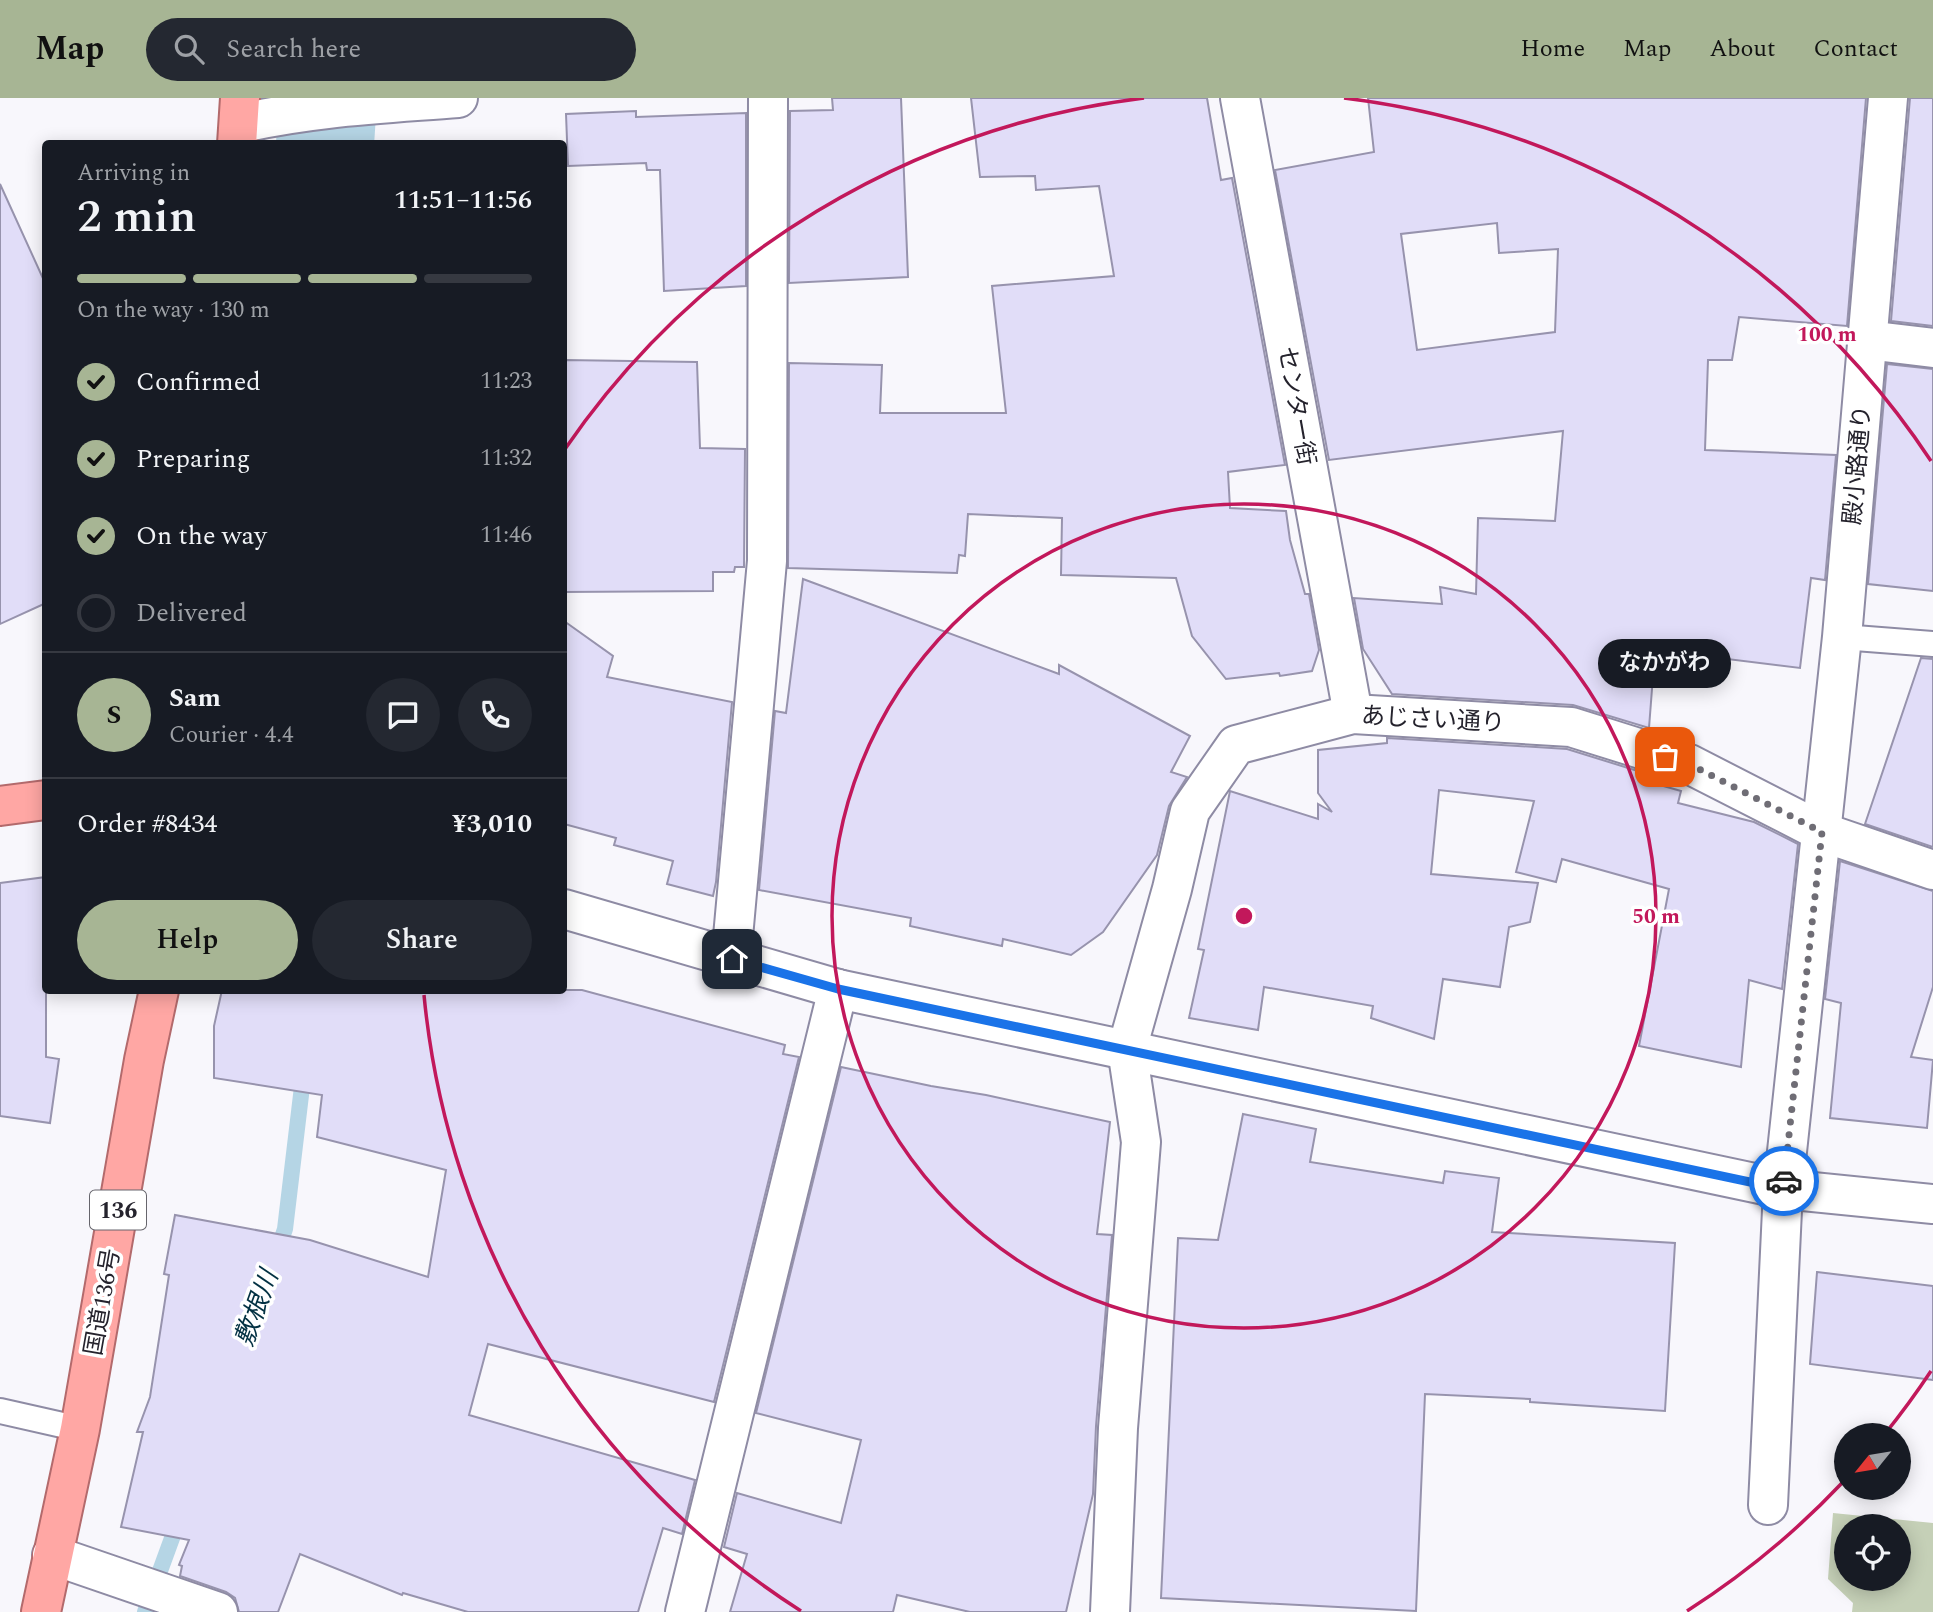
<!DOCTYPE html>
<html lang="en">
<head>
<meta charset="utf-8">
<style>
	:root { --surface:#171b24; --page:#242831; --text:#f1f3f6; --muted:#9ea1a6; --line:#363941; --accent:#a7b594 }
	body { margin:0; font-family:Spectral,"Noto Sans JP",serif; background:var(--page); color:var(--text); height:100vh; display:flex; flex-direction:column; font-size:26px; white-space:nowrap }
	* { box-sizing:border-box; margin:0 }
	p { font-size:23px; color:var(--muted) }
	.icon { flex:none; width:38px; height:38px; fill:none; stroke:currentColor; stroke-width:2; stroke-linecap:round; stroke-linejoin:round }
	.map { position:relative; flex:1; overflow:hidden }
	.panel { position:absolute; left:42px; top:42px; width:525px; height:854px; display:flex; flex-direction:column; background:var(--surface); border-radius:7px; box-shadow:0 4px 18px #0003 }
	.panel>* { flex:none }
	.needle { width:46px; rotate:240deg }
	.controls { position:absolute; left:1834px; top:1325px; display:grid; gap:14px }
	.controls a { display:grid; place-items:center; width:77px; height:77px; border-radius:50%; background:var(--surface); box-shadow:0 4px 18px #0003; font-size:35px }
	.pin { position:absolute; display:grid; place-items:center; width:60px; height:60px; color:#fff; margin:-30px; border-radius:14px; box-shadow:0 4px 10px #0006 }
	.courier { position:absolute; display:grid; place-items:center; width:70px; height:70px; margin:-35px; border:5px solid #1a73e8; border-radius:50%; background:#fff; color:#222; box-shadow:0 2px 9px #0007 }
	.bubble { position:absolute; height:49px; border-radius:24px; background:var(--surface); box-shadow:0 4px 18px #0003; font-size:23px; font-weight:600; line-height:49px; text-align:center }
	.headline em { font-style:normal; font-weight:600 }
	.headline div { display:flex; flex-direction:column-reverse }
	.headline { display:flex; align-items:center; justify-content:space-between; height:119px; padding:0 35px }
	h1 { font-size:46px; font-weight:600; line-height:52px }
	.bar { display:grid; grid-template-columns:repeat(4,1fr); gap:10px 7px; align-content:center; height:84px; padding:0 35px }
	.bar i { height:9px; border-radius:5px; background:var(--line) }
	.bar .selected { background:var(--accent) }
	.bar p { grid-column:span 4 }
	.line { display:flex; align-items:center; gap:18px; padding:0 35px; border-top:2px solid var(--line) }
	.line div { flex:1 }
	.round { display:grid; place-items:center; flex:none; width:74px; height:74px; border-radius:37px; background:var(--page) }
	ol { padding:0 35px; list-style:none }
	li { display:flex; align-items:center; gap:21px; height:77px }
	li p { margin-inline-start:auto }
	li .icon { padding:7px; border-radius:50%; background:var(--accent); color:#111; stroke-width:4 }
	li:last-child { color:var(--muted) }
	li i { width:38px; height:38px; border:4px solid var(--line); border-radius:50% }
	.button { display:flex; gap:14px; margin-top:auto; padding:14px 35px }
	.button a { flex:1; height:80px; border-radius:42px; background:var(--accent); color:#111; font-size:28px; font-weight:600; line-height:80px; text-align:center }
	.button a+a { background:var(--page); color:var(--text) }
	header { display:flex; align-items:center; gap:42px; box-sizing:border-box; height:98px; padding:0 35px; background:var(--accent); color:#111 }
	header strong { font-size:33px }
	nav { display:flex; gap:38px; margin-inline-start:auto; font-size:24px }
	.search { width:490px; height:63px; background:var(--page); display:flex; align-items:center; gap:18px; box-sizing:border-box; padding:0 24px; border-radius:38px; color:var(--muted); font-size:26px }
	.map>svg:first-child { display:block }
	.green { fill:#c5d0b7; fill-rule:evenodd }
	.lines { fill:none; stroke-linecap:round; stroke-linejoin:round }
	.stream { stroke:#b5d5e5; stroke-width:16 }
	.river { stroke:#b5d5e5; stroke-width:98 }
	.building { fill:#e1ddf8; stroke:#9793ad; stroke-width:2; fill-rule:evenodd }
	.service-casing { stroke:#8e8ba4; stroke-width:28 }
	.minor-casing { stroke:#8e8ba4; stroke-width:42 }
	.tertiary-casing { stroke:#8e8ba4; stroke-width:42 }
	.trunk-casing { stroke:#b36a6c; stroke-width:42 }
	.service { stroke:#fff; stroke-width:24 }
	.minor { stroke:#fff; stroke-width:38 }
	.tertiary { stroke:#fff; stroke-width:38 }
	.trunk { stroke:#ffa7a4; stroke-width:38 }
	.done { stroke:#6f6d75; stroke-width:7; stroke-dasharray:0 12.6 }
	.route { stroke:#1a73e8; stroke-width:9 }
	.ring { fill:none; stroke:#c2185b; stroke-width:3.5 }
	.labels { text-anchor:middle; stroke-width:7; stroke-linejoin:round; paint-order:stroke }
	.shield { fill:#fff; stroke:#66656c; stroke-width:2 }
	.shield-label { font-size:23px; font-weight:bold; fill:#25232d }
	.street-label { font-size:24px; fill:#25232d; stroke:#fff }
	.water-label { font-size:26px; font-style:italic; fill:#033143; stroke:#fff }
	.centre { fill:#c2185b; stroke:#fff; stroke-width:3.5 }
	.ring-label { font-size:21px; text-anchor:middle; font-weight:bold; fill:#c2185b; stroke:#fff; stroke-width:7; stroke-linejoin:round; paint-order:stroke }
</style>
</head>
<body>
<header>
<strong>Map</strong>
<div class="search"><svg class="icon" aria-label="search" viewBox="0 0 24 24"><circle cx="10" cy="10" r="6"/><path d="M15 15l6 6"/></svg>Search here</div>
<nav><a>Home</a><a>Map</a><a>About</a><a>Contact</a></nav>
</header>
<div class="map">
<svg width="1933" height="1514" viewBox="0 0 1933 1514">
	<rect width="100%" height="100%" fill="#f8f7fc"/>
	<path class="green" d="M1833 1415 1933 1425V1514H1852L1853 1505 1828 1481ZM1846 1428H1899V1480H1846Z"/>
	<g class="lines">
		<g class="stream">
			<path d="M276 1157 285 1131 304 972"/>
			<path d="M145 1514 179 1421"/>
		</g>
		<path class="river" d="M325 46 328 0"/>
	</g>
	<g class="building">
		<path d="M832 0H901L908 179 789 185 790 13 833 12Z"/>
		<path d="M971 0H1207L1221 82 1232 80 1285 367 1228 374 1230 410 1286 413 1290 442 1305 496H1309L1319 552 1312 573 1280 578 1279 575 1226 581 1192 538 1176 480 1061 477 1062 420 968 416 965 458 959 457 957 475 788 470 789 265 882 267 880 315H1006L992 188 1114 178 1099 88 1036 92 1035 78 980 79Z"/>
		<path d="M1368 0H1866L1847 228 1739 219 1732 262H1708L1705 352 1836 357 1825 482 1811 480 1800 570 1655 552 1649 630 1573 607 1392 596 1363 551 1354 500 1442 506 1440 489 1476 496 1478 420 1555 423 1563 333 1329 362 1275 72 1374 54ZM1497 125 1499 155 1558 151 1555 234 1417 252 1401 136Z"/>
		<path d="M1910 0H1933V228L1891 223Z"/>
		<path d="M636 13V19L746 15V188L664 193 660 72H647L646 65 568 68 566 16Z"/>
		<path d="M0 86 46 187V505L0 526Z"/>
		<path d="M564 262 697 264 700 350 745 351 744 469H735L734 474H713V493L564 494Z"/>
		<path d="M1887 266 1933 271V493L1868 486Z"/>
		<path d="M803 481 1059 576V567L1190 638 1171 674 1187 679 1169 708 1157 757 1103 834 1071 857 1003 841 1002 848 910 828 911 820 759 792 775 613 786 615Z"/>
		<path d="M564 523 613 558 607 579 732 604 716 784 713 798 667 786 673 763 614 747 616 740 564 726Z"/>
		<path d="M1921 560 1933 561V749L1865 726Z"/>
		<path d="M1387 640 1567 651 1641 674 1639 681 1681 693 1678 705 1754 724 1798 746 1782 891 1749 882 1741 969 1639 948 1669 791 1562 761 1556 784 1516 774 1534 703 1439 692 1431 776 1538 785 1530 824 1509 829 1500 889 1443 881 1434 941 1371 920 1373 908 1264 889 1258 932 1189 920 1204 852 1198 851 1230 693 1318 721V706L1332 714 1318 695V652L1387 645Z"/>
		<path d="M1840 763 1933 793V889L1911 959 1933 962 1927 1030 1830 1020 1841 905 1825 901Z"/>
		<path d="M46 779V959L59 961 50 1025 0 1018V785Z"/>
		<path d="M222 892H582L785 947 783 956 799 959 714 1304 488 1246 469 1317 695 1382 682 1436 663 1430 638 1514H468L403 1495 402 1497 300 1456 278 1514H239L235 1500 226 1494 180 1478 182 1468 179 1467 189 1442 121 1429 143 1334H137L150 1299 169 1177 164 1176 175 1117 310 1142 428 1179 446 1072 317 1039 322 997 214 980V928Z"/>
		<path d="M841 969 931 988 986 997 1110 1024 1097 1136 1112 1137 1096 1328 1093 1396 1066 1514H970L897 1497 893 1514H730L747 1456 724 1449 737 1395 841 1425 861 1342 756 1315Z"/>
		<path d="M1243 1016 1316 1031 1310 1064 1443 1085 1445 1073 1499 1080 1492 1134 1675 1145 1665 1313 1530 1304V1301L1425 1296 1416 1513 1161 1500 1178 1140 1218 1142Z"/>
		<path d="M1817 1174 1933 1188V1282L1810 1266Z"/>
	</g>
	<g class="lines">
		<defs>
			<g id="service">
				<path d="M1842 539 1933 546"/>
				<path d="M0 1313 80 1331"/>
			</g>
			<g id="minor">
				<path d="M1240 0 1353 616"/>
				<path d="M239 26C311 9 384 6 458 0"/>
				<path d="M1867 242 1933 250"/>
				<path d="M731 861 767 463 768 0"/>
				<path d="M1768 1407 1783 1091 1842 539 1888 0"/>
				<path d="M52 1457 218 1514"/>
				<path d="M685 1514 838 891"/>
				<path d="M1110 1514 1118 1330 1141 1044 1127 951 1172 791 1190 713 1236 647 1353 616 1571 629 1689 666 1822 734 1933 772"/>
			</g>
			<path id="tertiary" d="M564 811 838 891 1783 1091 1933 1106"/>
			<g id="trunk">
				<path d="M237 46 240 0"/>
				<path d="M0 708 46 702"/>
				<path d="M41 1514 80 1331 144 962 159 892"/>
			</g>
		</defs>
		<use href="#service" class="service-casing"/>
		<use href="#minor" class="minor-casing"/>
		<use href="#tertiary" class="tertiary-casing"/>
		<use href="#trunk" class="trunk-casing"/>
		<use href="#service" class="service"/>
		<use href="#minor" class="minor"/>
		<use href="#tertiary" class="tertiary"/>
		<use href="#trunk" class="trunk"/>
	</g>
	<g class="lines">
		<path class="done" d="M1665 659 1689 666 1822 734 1784 1083"/>
		<path class="route" d="M732 861 838 891 1783 1091 1784 1083"/>
	</g>
	<g class="ring">
		<circle cx="1244" cy="818" r="412"/>
		<path d="M1931 1273A824 824 0 0 1 1884 1337M1842 1385A824 824 0 0 1 1687 1513M801 1513A824 824 0 0 1 424 897M565 351A824 824 0 0 1 1144 0M1344 0A824 824 0 0 1 1931 363"/>
	</g>
	<g class="labels">
		<rect class="shield" x="90" y="1092.5" width="56" height="39" rx="5"/>
		<g class="shield-label">
			<text x="118" y="1120">136</text>
		</g>
		<g class="street-label">
			<text transform="translate(1297 308) rotate(80)" y="8">センター街</text>
			<text transform="translate(1857 367) rotate(-85)" y="8">殿小路通り</text>
			<text transform="translate(1433 621) rotate(3)" y="8">あじさい通り</text>
			<text transform="translate(102 1204) rotate(-80)" y="8">国道136号</text>
		</g>
		<g class="water-label">
			<text transform="translate(256 1210) rotate(-70)" y="9">敷根川</text>
		</g>
	</g>
	<circle cx="1244" cy="818" r="10" class="centre"/>
	<g class="ring-label">
		<text x="1827" y="243">100 m</text>
		<text x="1656" y="825">50 m</text>
	</g>
</svg>
<div class="controls">
<a><svg class="needle" viewBox="-14 -14 28 28"><path d="M0-13l5 13h-10z" fill="#e53935"/><path d="M0 13l5-13h-10z" fill="#9ea1a6"/></svg></a>
<a><svg class="icon" aria-label="locate" viewBox="0 0 24 24"><circle cx="12" cy="12" r="6"/><path d="M12 2v4M12 18v4M2 12h4M18 12h4"/></svg></a>
</div>
<div class="pin" style="left:1665px;top:659px;background:#ea580c"><svg class="icon" aria-label="bag" viewBox="0 0 24 24"><path d="M5 8h14l-1 12H6zM9 8a3 3 0 0 1 6 0"/></svg></div>
<div class="pin" style="left:732px;top:861px;background:#1f2937"><svg class="icon" aria-label="home" viewBox="0 0 24 24"><path d="M3 11l9-7 9 7M6 9v11h12V9"/></svg></div>
<div class="courier" style="left:1784px;top:1083px"><svg class="icon" aria-label="car" viewBox="0 0 24 24"><path d="M5 17H2v-5l4-1 3-4h7l3 4 3 1v5h-3M9 17h6M6 11h13"/><circle cx="7" cy="17" r="2"/><circle cx="17" cy="17" r="2"/></svg></div>
<div class="bubble" style="left:1598px;top:541px;width:133px">なかがわ</div>
<section class="panel">
<div class="headline"><div><h1>2 min</h1><p>Arriving in</p></div><em>11:51–11:56</em></div>
<div class="bar"><i class="selected"></i><i class="selected"></i><i class="selected"></i><i></i><p>On the way · 130 m</p></div>
<ol>
<li><svg class="icon" aria-label="check" viewBox="0 0 24 24"><path d="M5 12l5 5 9-10"/></svg>Confirmed<p>11:23</p></li>
<li><svg class="icon" aria-label="check" viewBox="0 0 24 24"><path d="M5 12l5 5 9-10"/></svg>Preparing<p>11:32</p></li>
<li><svg class="icon" aria-label="check" viewBox="0 0 24 24"><path d="M5 12l5 5 9-10"/></svg>On the way<p>11:46</p></li>
<li><i></i>Delivered</li>
</ol>
<div class="line" style="height:126px"><b class="round" style="background:var(--accent);color:#111">S</b><div><b>Sam</b><p>Courier · 4.4</p></div><a class="round"><svg class="icon" aria-label="chat" viewBox="0 0 24 24"><path d="M4 5h16v11H9l-5 4z"/></svg></a><a class="round"><svg class="icon" aria-label="phone" viewBox="0 0 24 24"><path d="M5 4h4l2 5-3 2q2 4 5 5l2-3 5 2v4C11 20 4 13 5 4z"/></svg></a></div>
<div class="line" style="height:91px"><div>Order #8434</div><b>¥3,010</b></div>
<div class="button"><a>Help</a><a>Share</a></div>
</section>
</div>
</body>
</html>
